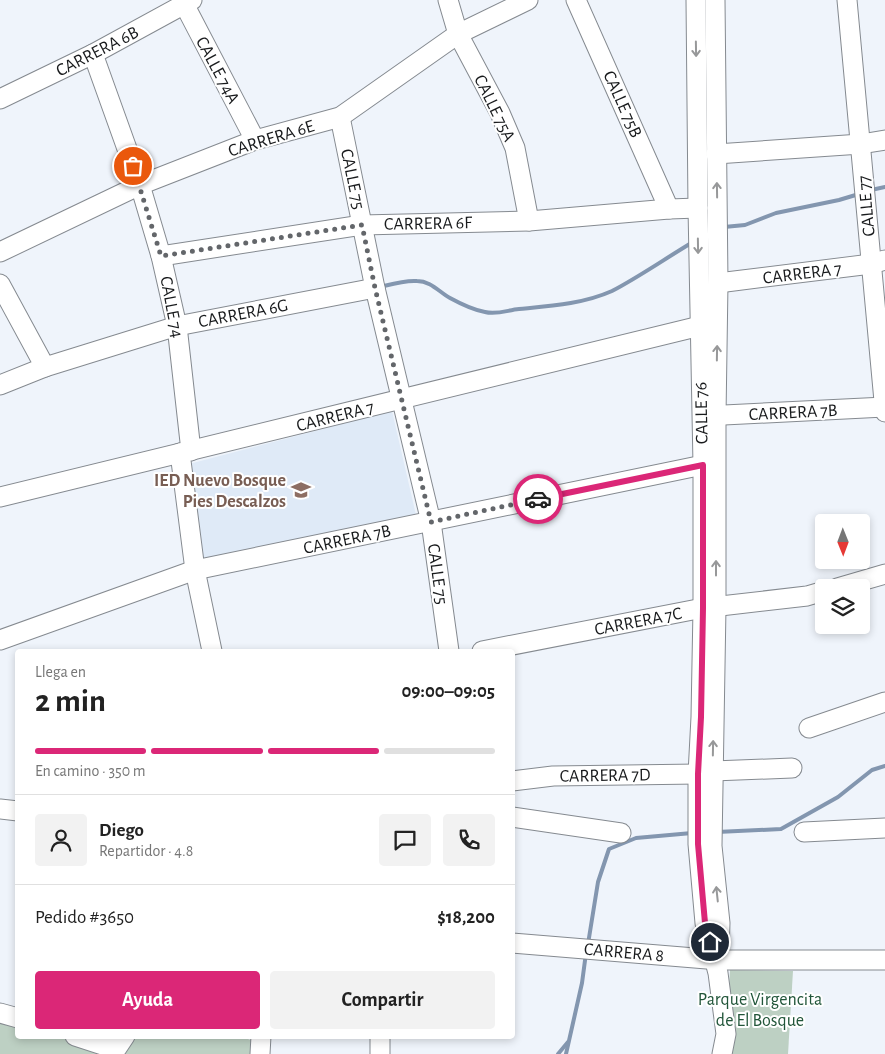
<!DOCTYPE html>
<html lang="es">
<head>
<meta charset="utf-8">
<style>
	:root { --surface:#fff; --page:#f2f2f2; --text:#222; --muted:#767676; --line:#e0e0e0; --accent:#db2777 }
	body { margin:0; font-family:"Alegreya Sans",sans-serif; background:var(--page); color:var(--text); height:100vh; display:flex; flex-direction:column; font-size:19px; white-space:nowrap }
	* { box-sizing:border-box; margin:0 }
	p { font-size:16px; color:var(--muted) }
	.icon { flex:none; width:28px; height:28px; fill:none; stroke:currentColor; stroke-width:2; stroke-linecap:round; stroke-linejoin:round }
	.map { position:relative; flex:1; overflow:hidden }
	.sheet { position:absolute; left:15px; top:649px; width:500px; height:390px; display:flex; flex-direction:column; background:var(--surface); border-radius:5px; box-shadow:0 2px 8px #0003 }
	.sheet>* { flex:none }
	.needle { width:32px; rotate:179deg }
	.controls { position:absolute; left:815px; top:514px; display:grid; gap:10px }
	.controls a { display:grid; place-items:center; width:55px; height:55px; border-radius:5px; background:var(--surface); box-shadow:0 2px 8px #0003; font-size:25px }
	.pin { position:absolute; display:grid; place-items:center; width:42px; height:42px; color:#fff; margin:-21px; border:2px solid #fff; border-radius:50%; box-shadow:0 1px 5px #0007 }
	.courier { position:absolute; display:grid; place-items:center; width:50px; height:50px; margin:-25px; border:4px solid #db2777; border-radius:50%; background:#fff; color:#222; box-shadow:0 1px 6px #0007 }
	.overview em { font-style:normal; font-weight:600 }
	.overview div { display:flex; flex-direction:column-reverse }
	.overview { display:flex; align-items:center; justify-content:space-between; height:85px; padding:0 20px }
	h1 { font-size:32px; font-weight:600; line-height:38px }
	.bar { display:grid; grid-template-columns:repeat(4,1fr); gap:8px 5px; align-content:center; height:60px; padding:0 20px }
	.bar i { height:6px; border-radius:4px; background:var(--line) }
	.bar .selected { background:var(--accent) }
	.bar p { grid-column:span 4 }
	.line { display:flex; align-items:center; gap:12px; padding:0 20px; border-top:1px solid var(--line) }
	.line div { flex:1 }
	.round { display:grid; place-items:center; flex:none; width:52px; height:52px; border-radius:5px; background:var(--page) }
	.primary-button { display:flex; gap:10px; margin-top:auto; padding:10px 20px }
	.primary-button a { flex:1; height:58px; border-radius:5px; background:var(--accent); color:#fff; font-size:20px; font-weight:600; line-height:58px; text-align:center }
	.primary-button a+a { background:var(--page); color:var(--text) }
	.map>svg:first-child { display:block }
	.built { fill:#dfeaf7 }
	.green { fill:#bdd0c3 }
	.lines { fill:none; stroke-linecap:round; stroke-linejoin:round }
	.stream { stroke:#8396af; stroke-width:4 }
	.minor-casing { stroke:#858a90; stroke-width:21 }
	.minor { stroke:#fff; stroke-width:19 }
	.oneway { stroke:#979899 }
	.done { stroke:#63666a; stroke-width:5; stroke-dasharray:0 9 }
	.route { stroke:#db2777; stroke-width:6 }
	.labels { text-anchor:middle; stroke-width:4; stroke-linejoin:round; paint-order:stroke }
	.street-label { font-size:18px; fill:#181a1c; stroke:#fff }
	.education-label { font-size:18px; font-weight:bold; fill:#785e54; stroke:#fff; text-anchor:end }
	.park-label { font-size:18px; fill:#215539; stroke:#fff }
</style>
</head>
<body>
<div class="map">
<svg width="885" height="1054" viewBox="0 0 885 1054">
	<rect width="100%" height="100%" fill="#eff4fb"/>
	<path class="built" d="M392 411 416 515 198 561 189 464Z"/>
	<g class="green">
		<path d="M730 970 793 971 788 1054H725Z"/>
		<path d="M0 1017 17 1021 18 1036H65L114 1054H0Z"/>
		<path d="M134 1036 243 1037 253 1041 252 1054H120Z"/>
	</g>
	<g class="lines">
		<g class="stream">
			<path d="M871 190 885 187"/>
			<path d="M724 227 745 225 776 213 839 200 859 194"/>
			<path d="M380 287C392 284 405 280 417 281 431 281 439 292 450 298 461 304 473 310 485 312 497 315 508 310 519 309 550 306 583 304 612 291 639 277 666 258 693 242"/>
			<path d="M717 832 781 829 838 797 872 770 885 766"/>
			<path d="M588 944 598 882 609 849 636 838 692 833"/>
			<path d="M558 1054 568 1042"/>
			<path d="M566 1054 582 983 586 953"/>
		</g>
		<defs>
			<g id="minor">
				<path d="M182 0 255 140"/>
				<path d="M448 0 458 34 500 113 515 148 529 221"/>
				<path d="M576 0 669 209"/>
				<path d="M696 0 698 208 703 465V608L701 717 698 774V844L705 923 718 973 726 1034 722 1054"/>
				<path d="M715 0 718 283 716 416V607L712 846 720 923 719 953"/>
				<path d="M847 0 885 412"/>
				<path d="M93 54 140 185 161 256 177 326 191 451"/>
				<path d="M0 99 93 54 192 0"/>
				<path d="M340 117 375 288 431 522 449 651"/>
				<path d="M716 154 861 144 885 140"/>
				<path d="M0 252 140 185 255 140 340 117 458 34 528 0"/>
				<path d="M161 256 362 225 529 221 669 209 698 208"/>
				<path d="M718 283 871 264 885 260"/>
				<path d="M0 284 45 367"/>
				<path d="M0 385 45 367 177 326 375 288"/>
				<path d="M704 416 885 407"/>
				<path d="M180 453 195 570 212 651"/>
				<path d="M0 497 700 326"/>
				<path d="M837 588 885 574"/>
				<path d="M0 640 195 570 703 465"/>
				<path d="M482 651 703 608 807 596 824 591"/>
				<path d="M809 728 885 702"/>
				<path d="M713 771 792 768"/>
				<path d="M512 781 553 776 698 774"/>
				<path d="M0 809 18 811"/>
				<path d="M512 817 621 833"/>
				<path d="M804 832 885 828"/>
				<path d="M512 943 719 960H885"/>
				<path d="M0 1013 18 1018"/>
				<path d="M75 1036 115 1049 117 1048 125 1036"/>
				<path d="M260 1054 261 1036"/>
				<path d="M380 1054V1036"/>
			</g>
		</defs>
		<use href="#minor" class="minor-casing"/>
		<use href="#minor" class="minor"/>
	</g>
	<defs><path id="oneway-shaft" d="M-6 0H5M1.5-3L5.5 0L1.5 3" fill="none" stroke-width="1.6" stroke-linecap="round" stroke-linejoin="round" transform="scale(1.25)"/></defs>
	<g class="oneway">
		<use href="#oneway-shaft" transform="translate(696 49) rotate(89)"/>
		<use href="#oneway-shaft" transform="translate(717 190) rotate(-91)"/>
		<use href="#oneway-shaft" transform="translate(698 246) rotate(89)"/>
		<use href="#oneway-shaft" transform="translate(717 353) rotate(-89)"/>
		<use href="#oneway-shaft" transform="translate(716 568) rotate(-90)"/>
		<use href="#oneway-shaft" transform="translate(713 748) rotate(-89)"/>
		<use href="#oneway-shaft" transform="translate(717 894) rotate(-96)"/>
	</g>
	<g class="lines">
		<path class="done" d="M133 166 161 256 362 225 375 288 431 522 538 499"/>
		<path class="route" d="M538 499 703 465V608L701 717 698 774V844L705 923 710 942"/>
	</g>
	<defs>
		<symbol id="school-bare" viewBox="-9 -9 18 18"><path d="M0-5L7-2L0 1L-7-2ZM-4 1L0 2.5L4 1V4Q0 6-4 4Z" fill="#8d6e63" stroke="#fff" stroke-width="2.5" paint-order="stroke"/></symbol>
	</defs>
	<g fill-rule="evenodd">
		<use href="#school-bare" x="287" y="476" width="28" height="28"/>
	</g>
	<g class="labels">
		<g class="street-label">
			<text transform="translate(97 51) rotate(-27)" y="6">CARRERA 6B</text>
			<text transform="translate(218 70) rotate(62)" y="6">CALLE 74A</text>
			<text transform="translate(623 104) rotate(66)" y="6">CALLE 75B</text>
			<text transform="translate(495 108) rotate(64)" y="6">CALLE 75A</text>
			<text transform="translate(271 138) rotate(-17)" y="6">CARRERA 6E</text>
			<text transform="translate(353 179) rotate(78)" y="6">CALLE 75</text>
			<text transform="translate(866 206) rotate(-95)" y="6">CALLE 77</text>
			<text transform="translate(428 223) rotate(-1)" y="6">CARRERA 6F</text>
			<text transform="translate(802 273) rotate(-7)" y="6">CARRERA 7</text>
			<text transform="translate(172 307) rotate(79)" y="6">CALLE 74</text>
			<text transform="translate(243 313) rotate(-11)" y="6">CARRERA 6G</text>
			<text transform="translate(793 412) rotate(-3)" y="6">CARRERA 7B</text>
			<text transform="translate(701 413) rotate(-91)" y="6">CALLE 76</text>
			<text transform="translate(335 416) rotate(-14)" y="6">CARRERA 7</text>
			<text transform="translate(347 539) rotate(-12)" y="6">CARRERA 7B</text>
			<text transform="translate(438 574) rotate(82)" y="6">CALLE 75</text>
			<text transform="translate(638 621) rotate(-11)" y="6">CARRERA 7C</text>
			<text transform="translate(605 775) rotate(-1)" y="6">CARRERA 7D</text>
			<text transform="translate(624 952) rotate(5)" y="6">CARRERA 8</text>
		</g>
		<g class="education-label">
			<text x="286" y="486">IED Nuevo Bosque<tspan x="286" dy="21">Pies Descalzos</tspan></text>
		</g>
		<g class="park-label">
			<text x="760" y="1005">Parque Virgencita<tspan x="760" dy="21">de El Bosque</tspan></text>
		</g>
	</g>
</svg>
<div class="controls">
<a><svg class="needle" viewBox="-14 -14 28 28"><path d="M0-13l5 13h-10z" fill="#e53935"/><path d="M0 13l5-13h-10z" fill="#767676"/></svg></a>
<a><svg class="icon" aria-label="layers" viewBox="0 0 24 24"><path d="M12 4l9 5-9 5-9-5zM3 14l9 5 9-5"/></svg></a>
</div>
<div class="pin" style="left:133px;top:166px;background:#ea580c"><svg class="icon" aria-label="bag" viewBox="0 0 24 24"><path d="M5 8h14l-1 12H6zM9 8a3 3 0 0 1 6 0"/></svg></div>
<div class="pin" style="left:710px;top:942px;background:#1f2937"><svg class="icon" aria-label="home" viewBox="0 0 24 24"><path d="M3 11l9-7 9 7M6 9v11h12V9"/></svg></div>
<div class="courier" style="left:538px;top:499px"><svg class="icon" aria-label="car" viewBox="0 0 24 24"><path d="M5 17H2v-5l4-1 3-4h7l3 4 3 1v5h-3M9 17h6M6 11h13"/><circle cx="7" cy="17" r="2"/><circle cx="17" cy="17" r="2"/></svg></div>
<section class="sheet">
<div class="overview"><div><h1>2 min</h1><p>Llega en</p></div><em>09:00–09:05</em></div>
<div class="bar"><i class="selected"></i><i class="selected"></i><i class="selected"></i><i></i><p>En camino · 350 m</p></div>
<div class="line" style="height:90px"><a class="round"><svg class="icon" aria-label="person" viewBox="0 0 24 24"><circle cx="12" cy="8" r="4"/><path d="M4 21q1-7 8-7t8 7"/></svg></a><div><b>Diego</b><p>Repartidor · 4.8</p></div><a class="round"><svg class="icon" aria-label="chat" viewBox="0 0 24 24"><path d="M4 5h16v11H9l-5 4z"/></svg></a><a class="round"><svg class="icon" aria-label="phone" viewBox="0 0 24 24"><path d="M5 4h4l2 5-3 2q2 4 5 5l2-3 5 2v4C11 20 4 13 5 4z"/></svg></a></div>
<div class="line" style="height:65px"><div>Pedido #3650</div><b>$18,200</b></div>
<div class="primary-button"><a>Ayuda</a><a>Compartir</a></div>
</section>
</div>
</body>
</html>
